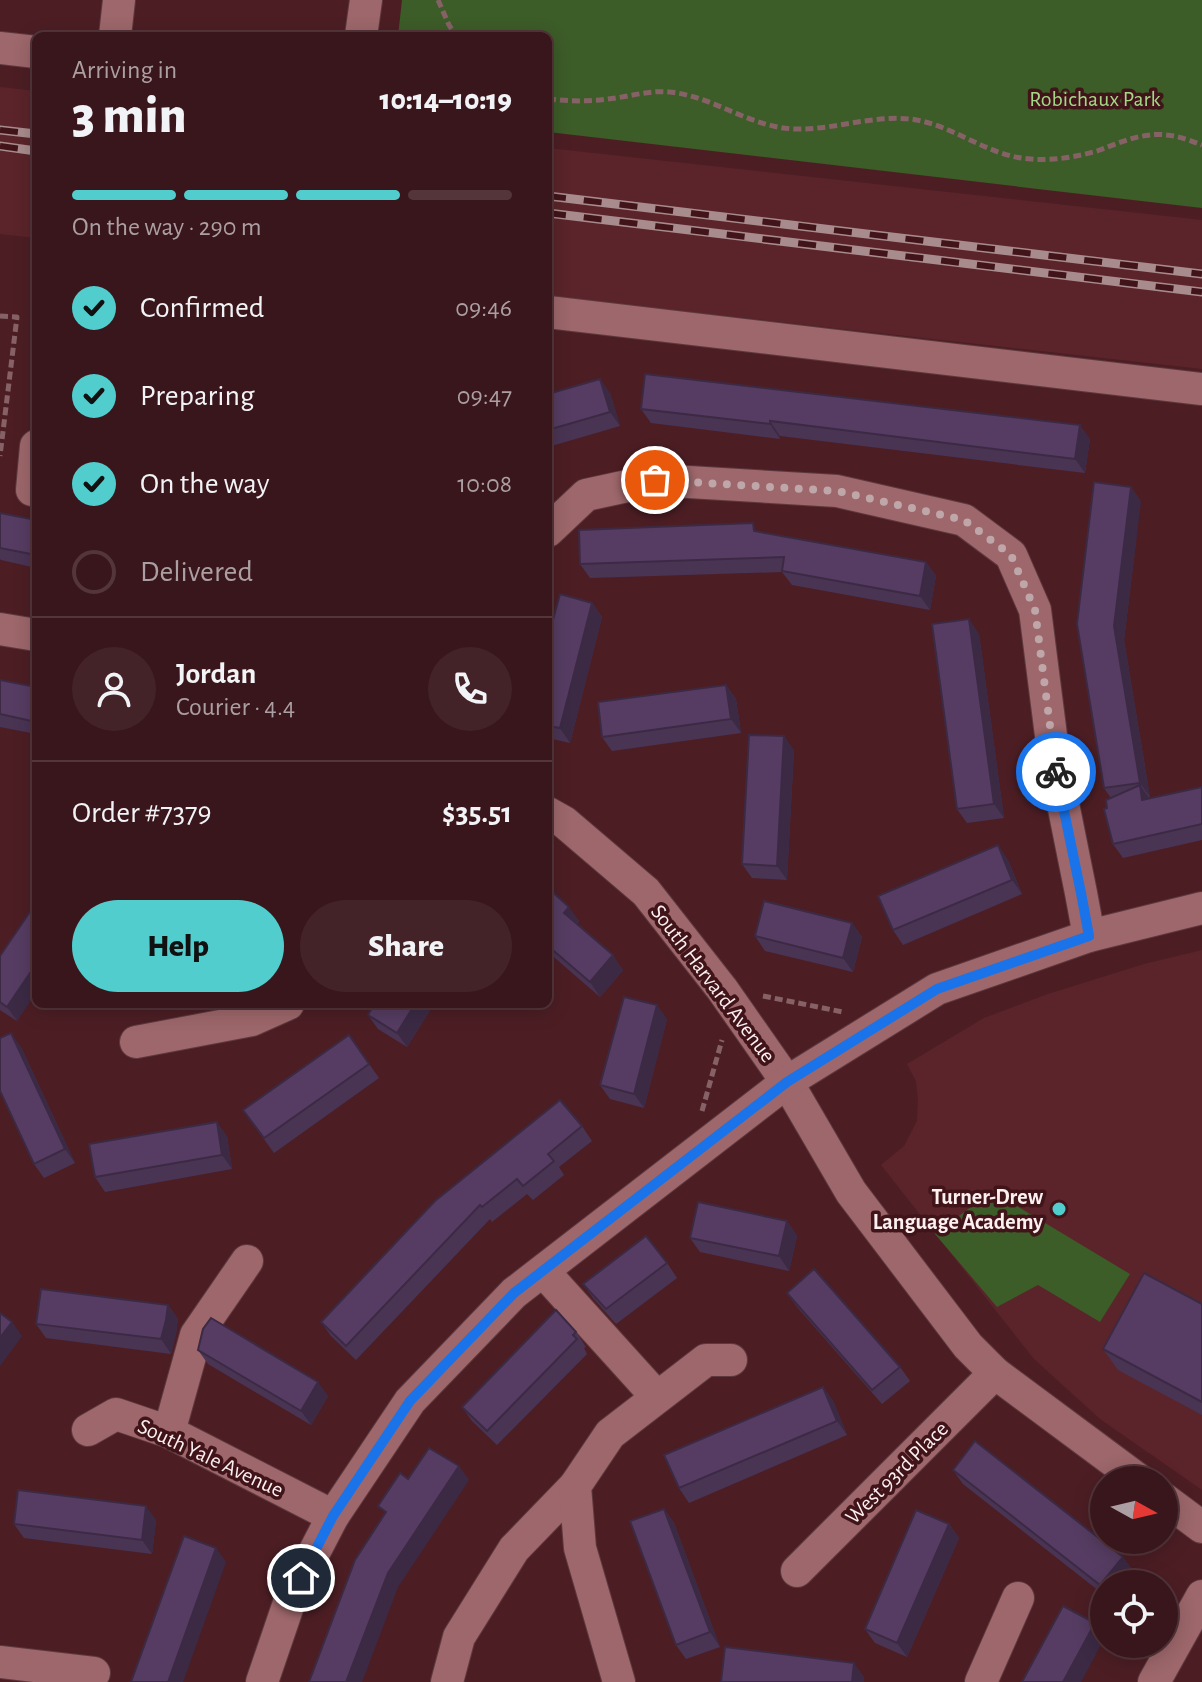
<!DOCTYPE html>
<html lang="en">
<head>
<meta charset="utf-8">
<style>
	:root { --surface:#39161b; --page:#442328; --text:#f1f3f6; --muted:#ab9fa3; --line:#53353a; --accent:#52cdcd }
	body { margin:0; font-family:"Alegreya Sans",sans-serif; background:var(--page); color:var(--text); height:100vh; display:flex; flex-direction:column; font-size:30px; white-space:nowrap }
	* { box-sizing:border-box; margin:0 }
	p { font-size:26px; color:var(--muted) }
	.icon { flex:none; width:44px; height:44px; fill:none; stroke:currentColor; stroke-width:2; stroke-linecap:round; stroke-linejoin:round }
	.map { position:relative; flex:1; overflow:hidden }
	.drawer { position:absolute; left:32px; top:32px; width:520px; height:976px; display:flex; flex-direction:column; background:var(--surface); border-radius:12px; box-shadow:0 4px 20px #0003,0 0 0 2px var(--line) }
	.drawer>* { flex:none }
	.needle { width:52px; rotate:98deg }
	.controls { position:absolute; left:1090px; top:1466px; display:grid; gap:16px }
	.controls a { display:grid; place-items:center; width:88px; height:88px; border-radius:50%; background:var(--surface); box-shadow:0 4px 20px #0003,0 0 0 2px var(--line); font-size:40px }
	.pin { position:absolute; display:grid; place-items:center; width:68px; height:68px; color:#fff; margin:-34px; border:4px solid #fff; border-radius:50%; box-shadow:0 2px 8px #0007 }
	.courier { position:absolute; display:grid; place-items:center; width:80px; height:80px; margin:-40px; border:6px solid #1a73e8; border-radius:50%; background:#fff; color:#222; box-shadow:0 2px 10px #0007 }
	.overview em { font-style:normal; font-weight:800 }
	.overview div { display:flex; flex-direction:column-reverse }
	.overview { display:flex; align-items:center; justify-content:space-between; height:136px; padding:0 40px }
	h1 { font-size:52px; font-weight:800; line-height:60px }
	.bar { display:grid; grid-template-columns:repeat(4,1fr); gap:12px 8px; align-content:center; height:96px; padding:0 40px }
	.bar i { height:10px; border-radius:6px; background:var(--line) }
	.bar .selected { background:var(--accent) }
	.bar p { grid-column:span 4 }
	.line { display:flex; align-items:center; gap:20px; padding:0 40px; border-top:2px solid var(--line) }
	.line div { flex:1 }
	.round { display:grid; place-items:center; flex:none; width:84px; height:84px; border-radius:42px; background:var(--page) }
	ol { padding:0 40px; list-style:none }
	li { display:flex; align-items:center; gap:24px; height:88px }
	li p { margin-inline-start:auto }
	li .icon { padding:8px; border-radius:50%; background:var(--accent); color:#111; stroke-width:4 }
	li:last-child { color:var(--muted) }
	li i { width:44px; height:44px; border:4px solid var(--line); border-radius:50% }
	.action { display:flex; gap:16px; margin-top:auto; padding:16px 40px }
	.action a { flex:1; height:92px; border-radius:48px; background:var(--accent); color:#111; font-size:32px; font-weight:800; line-height:92px; text-align:center }
	.action a+a { background:var(--page); color:var(--text) }
	.map>svg:first-child { display:block }
	.built { fill:#5a242a }
	.green { fill:#3c5c28 }
	.lines { fill:none; stroke-linecap:round; stroke-linejoin:round }
	.minor-casing { stroke:#5d393f; stroke-width:34 }
	.path { stroke:#866266; stroke-width:5; stroke-dasharray:8 4; stroke-linecap:butt }
	.minor { stroke:#9d676b; stroke-width:32 }
	.rail-casing { stroke:#a88b8d; stroke-width:9 }
	.rail { stroke:#41141a; stroke-width:6; stroke-dasharray:18; stroke-linecap:butt }
	.wall { fill:#4a3454 }
	.shaded-wall { fill:#3c2a45 }
	.building { fill:#563c62; stroke:#3c2a45; stroke-width:2 }
	.done { stroke:#bfa6a9; stroke-width:8; stroke-dasharray:0 14.4 }
	.route { stroke:#1a73e8; stroke-width:10 }
	.poi-dot { fill:#52cdcd; stroke:#41141a; stroke-width:3 }
	.labels { text-anchor:middle; stroke-width:7; stroke-linejoin:round; paint-order:stroke }
	.park-label { font-size:22px; fill:#a3d886; stroke:#41141a }
	.street-label { font-size:22px; fill:#fdf0f0; stroke:#41141a }
	.poi-label { font-size:22px; font-weight:bold; fill:#fdf0f0; stroke:#41141a; text-anchor:end }
</style>
</head>
<body>
<div class="map">
<svg width="1202" height="1682" viewBox="0 0 1202 1682">
	<rect width="100%" height="100%" fill="#4c1e24"/>
	<g class="built">
		<path d="M0 87 36 91V238L0 234Z"/>
		<path d="M548 148 1202 220V369L548 296Z"/>
		<path d="M1202 950V1490L1100 1419 1034 1359 881 1165 904 1146 917 1121 918 1100 916 1081 907 1064 984 1018 1048 994 1144 964Z"/>
	</g>
	<g class="green">
		<path d="M402 0H1202V208L548 132V36H398Z"/>
		<path d="M992 1191 1130 1274 1100 1322 1038 1285 997 1307 935 1234Z"/>
	</g>
	<g class="lines">
		<defs>
			<g id="minor">
				<path d="M115 36 119 0"/>
				<path d="M361 36 366 0"/>
				<path d="M0 48 36 52"/>
				<path d="M548 312 1202 389"/>
				<path d="M32 490 36 446"/>
				<path d="M548 531 586 495 655 480 837 491 964 520 1011 555 1035 610 1054 759 1081 893 1089 936"/>
				<path d="M0 629 36 635"/>
				<path d="M548 813 564 822 646 892 722 989 787 1082 851 1192 968 1346 995 1373 1139 1480"/>
				<path d="M136 1042 252 1020 288 1004"/>
				<path d="M543 1271 657 1397"/>
				<path d="M88 1430 116 1414 169 1432 333 1516"/>
				<path d="M169 1432 196 1335 247 1261"/>
				<path d="M1164 1499 1202 1527"/>
				<path d="M797 1571 995 1373"/>
				<path d="M0 1662 94 1673"/>
				<path d="M262 1682 291 1597 333 1516 410 1401 514 1293 787 1082 937 989 1089 936 1202 908"/>
				<path d="M447 1682 459 1637 514 1549 575 1486"/>
				<path d="M619 1682 580 1548 575 1486 610 1434 706 1360H731"/>
				<path d="M981 1682 1018 1598"/>
				<path d="M1154 1682 1202 1596"/>
			</g>
		</defs>
		<use href="#minor" class="minor-casing"/>
		<g class="path">
			<path d="M438 0 449 25 456 36"/>
			<path d="M548 99C568 101 588 102 608 99 628 97 649 90 669 92 714 96 750 128 796 129 834 130 871 115 910 119 953 124 988 157 1031 159 1053 161 1076 157 1097 151 1119 143 1142 132 1167 135 1179 136 1191 141 1202 145"/>
			<path d="M0 316 17 317 0 456"/>
			<path d="M763 996 843 1012"/>
			<path d="M702 1111 722 1040"/>
		</g>
		<use href="#minor" class="minor"/>
		<defs>
			<g id="rail">
				<path d="M0 130 36 134"/>
				<path d="M0 146 36 151"/>
				<path d="M548 196 1202 274"/>
				<path d="M548 213 1202 292"/>
			</g>
		</defs>
		<use href="#rail" class="rail-casing"/>
		<use href="#rail" class="rail"/>
	</g>
	<g class="wall">
		<path d="M610 393 620 426 548 447V394Z"/>
		<path d="M641 409 1090 439 1085 473 780 436V439L651 423Z"/>
		<path d="M1141 501 1124 640 1150 797H1148L1149 798 1202 787V840L1123 858 1113 844 1107 808 1111 798 1104 788Z"/>
		<path d="M0 513 36 520V568L1 560 0 559Z"/>
		<path d="M759 532 926 562 936 576 930 610 792 585 782 572 590 578 580 564Z"/>
		<path d="M592 603 602 617 570 743 548 738V638Z"/>
		<path d="M979 634 1004 818 967 823 957 809Z"/>
		<path d="M0 680 36 687V734L0 727Z"/>
		<path d="M726 685 736 699 741 733 612 751 602 737Z"/>
		<path d="M794 750 787 880 752 878 742 864Z"/>
		<path d="M1008 860 1022 894 903 945 893 930Z"/>
		<path d="M548 888 579 921 577 924 623 970 600 997 548 952Z"/>
		<path d="M852 923 862 937 853 972 765 951 755 936Z"/>
		<path d="M0 956 17 1021 0 1010Z"/>
		<path d="M434 1004 407 1047 378 1029 368 1015Z"/>
		<path d="M667 1019 644 1108 610 1099 600 1085Z"/>
		<path d="M349 1035 379 1078 274 1153 243 1110Z"/>
		<path d="M21 1047 75 1163 44 1178 34 1164Z"/>
		<path d="M582 1126 592 1141 559 1167 564 1175 533 1200 527 1194 492 1222 490 1219 356 1360 331 1336 321 1322Z"/>
		<path d="M227 1136 232 1169 105 1192 95 1177Z"/>
		<path d="M787 1221 797 1236 789 1271 700 1252 690 1238Z"/>
		<path d="M667 1263 677 1278 616 1324 593 1298 583 1284Z"/>
		<path d="M787 1293 900 1367 910 1381 882 1404 797 1307Z"/>
		<path d="M1202 1304V1415L1118 1370 1103 1349Z"/>
		<path d="M168 1305 178 1319 176 1334 171 1354 46 1338 36 1324Z"/>
		<path d="M576 1332 586 1347 584 1348 587 1354 497 1445 472 1421 462 1407Z"/>
		<path d="M198 1350 328 1396 311 1425 208 1364Z"/>
		<path d="M823 1387 833 1401 847 1435 689 1503 679 1488Z"/>
		<path d="M953 1470 1123 1557 1133 1571 1104 1584V1595L963 1484Z"/>
		<path d="M664 1509 674 1523 720 1647 686 1659 676 1645Z"/>
		<path d="M156 1520 152 1554 24 1538 14 1524Z"/>
		<path d="M949 1524 959 1538 907 1657 875 1643 865 1629Z"/>
	</g>
	<g class="shaded-wall">
		<path d="M600 379 610 393 620 426 610 412Z"/>
		<path d="M770 421 780 436V439L770 424Z"/>
		<path d="M1080 425 1090 439 1085 473 1075 459Z"/>
		<path d="M1131 487 1141 501 1124 640 1150 797 1140 783 1114 626Z"/>
		<path d="M926 562 936 576 930 610 920 596Z"/>
		<path d="M592 603 602 617 570 743 560 728Z"/>
		<path d="M969 619 979 634 1004 818 994 804Z"/>
		<path d="M726 685 736 699 741 733 731 719Z"/>
		<path d="M784 736 794 750 787 880 777 866Z"/>
		<path d="M1140 785 1150 799 1142 800Z"/>
		<path d="M998 845 1008 860 1022 894 1012 880Z"/>
		<path d="M569 907 579 921 574 927 564 913Z"/>
		<path d="M852 923 862 937 853 972 843 958Z"/>
		<path d="M613 955 623 970 600 997 590 982Z"/>
		<path d="M36 964V993L17 1021 7 1007Z"/>
		<path d="M415 1004H434L407 1047 397 1033Z"/>
		<path d="M657 1005 667 1019 644 1108 634 1094Z"/>
		<path d="M11 1033 21 1047 75 1163 65 1149Z"/>
		<path d="M217 1122 227 1136 232 1169 222 1155Z"/>
		<path d="M787 1221 797 1236 789 1271 779 1256Z"/>
		<path d="M168 1305 178 1319 176 1334 171 1354 161 1339Z"/>
		<path d="M12 1322 22 1336 0 1366V1338Z"/>
		<path d="M318 1382 328 1396 311 1425 301 1411Z"/>
		<path d="M823 1387 833 1401 847 1435 837 1421Z"/>
		<path d="M459 1466 469 1480 398 1587 362 1682H346L388 1573Z"/>
		<path d="M146 1506 156 1520 152 1554 142 1540Z"/>
		<path d="M664 1509 674 1523 720 1647 710 1632Z"/>
		<path d="M949 1524 959 1538 907 1657 897 1643Z"/>
		<path d="M216 1548 226 1562 183 1682H168Z"/>
		<path d="M1123 1557 1133 1571 1123 1584H1104V1591L1100 1585Z"/>
		<path d="M1095 1623 1104 1636V1639L1081 1682H1063Z"/>
		<path d="M854 1663 864 1677V1682H852Z"/>
	</g>
	<g class="building">
		<path d="M645 374 1080 425 1075 459 770 421V424L641 409Z"/>
		<path d="M600 379 610 412 548 430V394Z"/>
		<path d="M1094 482 1131 487 1114 626 1140 783 1104 788 1077 624Z"/>
		<path d="M0 513 36 520V555L0 548Z"/>
		<path d="M753 523 754 531 926 562 920 596 782 571 784 557 580 564 579 530Z"/>
		<path d="M560 594 592 603 560 728 548 726V638Z"/>
		<path d="M969 619 994 804 957 809 932 624Z"/>
		<path d="M0 680 36 687V722L0 714Z"/>
		<path d="M726 685 731 719 602 737 598 702Z"/>
		<path d="M749 735 784 736 777 866 742 864Z"/>
		<path d="M1140 785 1142 800 1202 787V824L1113 844 1104 809 1107 808 1106 800Z"/>
		<path d="M998 845 1012 880 893 930 878 896Z"/>
		<path d="M548 888 569 907 564 913 613 955 590 982 548 946Z"/>
		<path d="M764 901 852 923 843 958 755 936Z"/>
		<path d="M36 903V964L7 1007 0 1002V956Z"/>
		<path d="M624 997 657 1005 634 1094 600 1085Z"/>
		<path d="M374 1004H415L397 1033 368 1015Z"/>
		<path d="M11 1033 65 1149 34 1164 0 1091V1038Z"/>
		<path d="M349 1035 369 1064 264 1138 243 1110Z"/>
		<path d="M560 1100 582 1126 548 1154 554 1161 523 1186 517 1179 482 1207 480 1205 346 1346 321 1322 435 1201Z"/>
		<path d="M217 1122 222 1155 95 1177 89 1144Z"/>
		<path d="M698 1202 787 1221 779 1256 690 1238Z"/>
		<path d="M646 1236 667 1263 606 1309 583 1284Z"/>
		<path d="M814 1269 900 1367 872 1390 787 1293Z"/>
		<path d="M1144 1273 1202 1304V1402L1103 1349Z"/>
		<path d="M41 1289 168 1305 166 1320 161 1339 36 1324Z"/>
		<path d="M556 1310 576 1332 573 1335 577 1339 487 1431 462 1407Z"/>
		<path d="M0 1313 12 1322 0 1338Z"/>
		<path d="M211 1318 318 1382 301 1411 198 1350 203 1329Z"/>
		<path d="M823 1387 837 1421 679 1488 664 1455Z"/>
		<path d="M975 1441 1123 1557 1100 1585 953 1470Z"/>
		<path d="M429 1448 459 1466 388 1573 346 1682H309L355 1560 386 1512 378 1506 400 1473 408 1479Z"/>
		<path d="M18 1490 146 1506 142 1540 14 1524Z"/>
		<path d="M664 1509 710 1632 676 1645 630 1521Z"/>
		<path d="M916 1510 949 1524 897 1643 865 1629Z"/>
		<path d="M184 1536 216 1548 168 1682H131Z"/>
		<path d="M1063 1606 1095 1623 1063 1682H1022Z"/>
		<path d="M725 1647 854 1663 852 1682H721Z"/>
	</g>
	<g class="lines">
		<path class="done" d="M655 480 837 491 964 520 1011 555 1035 610 1056 772"/>
		<path class="route" d="M301 1578 333 1516 410 1401 514 1293 787 1082 937 989 1089 936 1081 893 1056 772"/>
	</g>
	<circle class="poi-dot" cx="1059" cy="1209" r="8"/>
	<g class="labels">
		<g class="park-label">
			<text x="1095" y="106">Robichaux Park</text>
		</g>
		<g class="street-label">
			<text transform="translate(714 983) rotate(53)" y="8">South Harvard Avenue</text>
			<text transform="translate(211 1457) rotate(25)" y="8">South Yale Avenue</text>
			<text transform="translate(896 1472) rotate(-45)" y="8">West 93rd Place</text>
		</g>
		<g class="poi-label">
			<text x="1043" y="1204">Turner-Drew<tspan x="1043" dy="25">Language Academy</tspan></text>
		</g>
	</g>
</svg>
<div class="controls">
<a><svg class="needle" viewBox="-14 -14 28 28"><path d="M0-13l5 13h-10z" fill="#e53935"/><path d="M0 13l5-13h-10z" fill="#ab9fa3"/></svg></a>
<a><svg class="icon" aria-label="locate" viewBox="0 0 24 24"><circle cx="12" cy="12" r="6"/><path d="M12 2v4M12 18v4M2 12h4M18 12h4"/></svg></a>
</div>
<div class="pin" style="left:655px;top:480px;background:#ea580c"><svg class="icon" aria-label="bag" viewBox="0 0 24 24"><path d="M5 8h14l-1 12H6zM9 8a3 3 0 0 1 6 0"/></svg></div>
<div class="pin" style="left:301px;top:1578px;background:#1f2937"><svg class="icon" aria-label="home" viewBox="0 0 24 24"><path d="M3 11l9-7 9 7M6 9v11h12V9"/></svg></div>
<div class="courier" style="left:1056px;top:772px"><svg class="icon" aria-label="bike" viewBox="0 0 24 24"><circle cx="6" cy="16" r="4"/><circle cx="18" cy="16" r="4"/><path d="M6 16l4-8h5l3 8M10 8l3 8H6M13 5h3"/></svg></div>
<section class="drawer">
<div class="overview"><div><h1>3 min</h1><p>Arriving in</p></div><em>10:14–10:19</em></div>
<div class="bar"><i class="selected"></i><i class="selected"></i><i class="selected"></i><i></i><p>On the way · 290 m</p></div>
<ol>
<li><svg class="icon" aria-label="check" viewBox="0 0 24 24"><path d="M5 12l5 5 9-10"/></svg>Confirmed<p>09:46</p></li>
<li><svg class="icon" aria-label="check" viewBox="0 0 24 24"><path d="M5 12l5 5 9-10"/></svg>Preparing<p>09:47</p></li>
<li><svg class="icon" aria-label="check" viewBox="0 0 24 24"><path d="M5 12l5 5 9-10"/></svg>On the way<p>10:08</p></li>
<li><i></i>Delivered</li>
</ol>
<div class="line" style="height:144px"><a class="round"><svg class="icon" aria-label="person" viewBox="0 0 24 24"><circle cx="12" cy="8" r="4"/><path d="M4 21q1-7 8-7t8 7"/></svg></a><div><b>Jordan</b><p>Courier · 4.4</p></div><a class="round"><svg class="icon" aria-label="phone" viewBox="0 0 24 24"><path d="M5 4h4l2 5-3 2q2 4 5 5l2-3 5 2v4C11 20 4 13 5 4z"/></svg></a></div>
<div class="line" style="height:104px"><div>Order #7379</div><b>$35.51</b></div>
<div class="action"><a>Help</a><a>Share</a></div>
</section>
</div>
</body>
</html>
